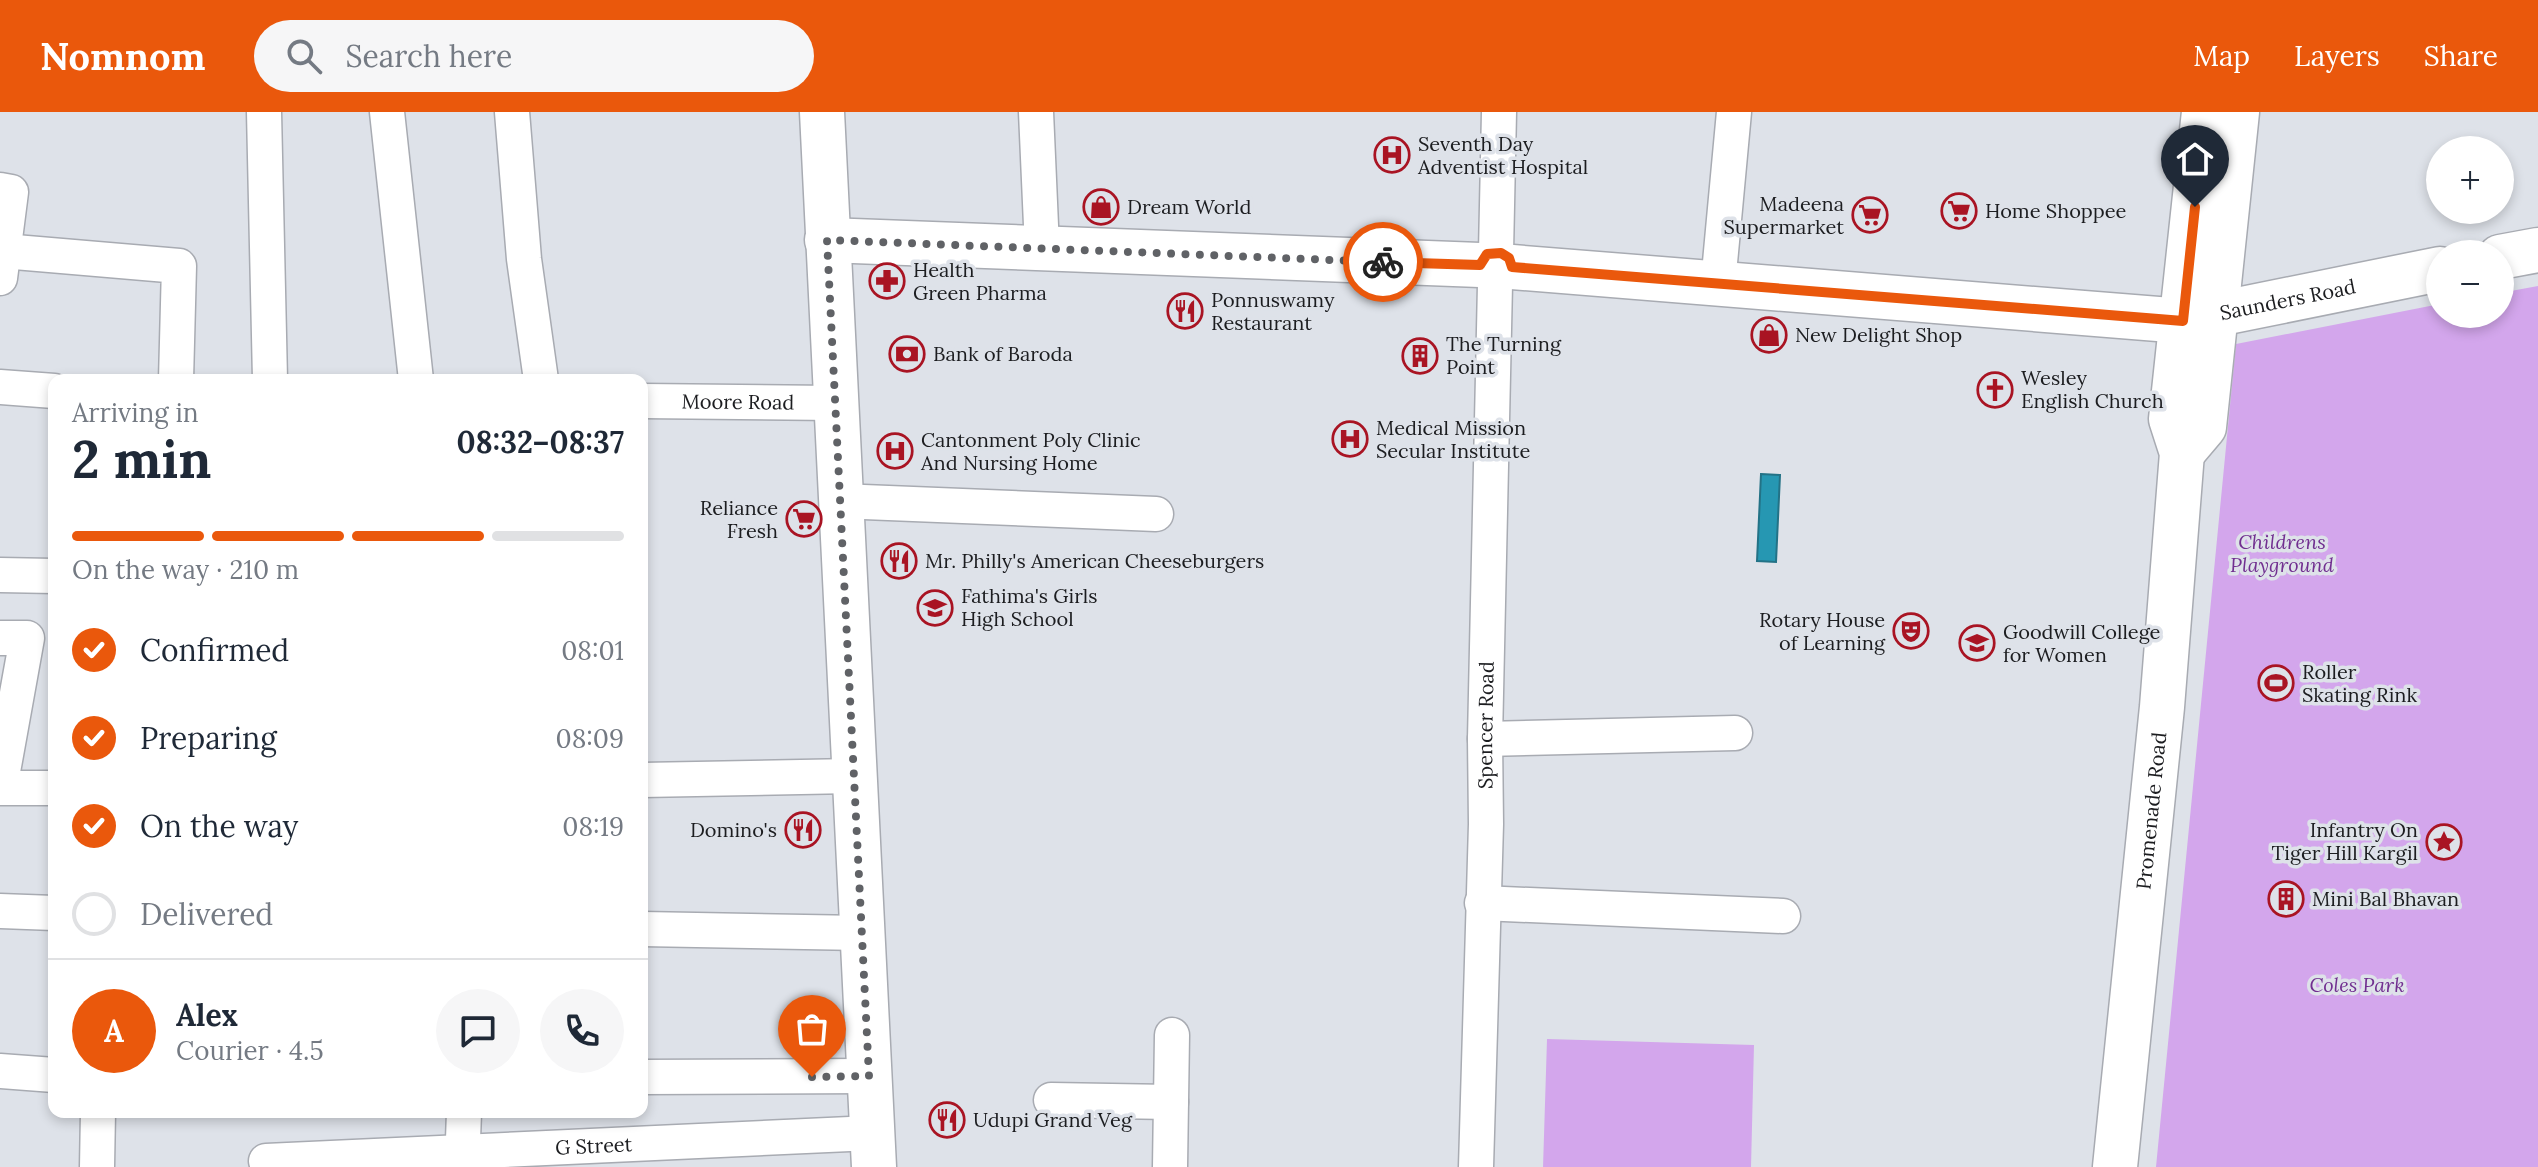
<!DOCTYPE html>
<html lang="en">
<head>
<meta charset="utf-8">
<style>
	:root { --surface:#fff; --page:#f6f6f7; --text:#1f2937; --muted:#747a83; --line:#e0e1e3; --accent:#ea580c }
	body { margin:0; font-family:Lora,serif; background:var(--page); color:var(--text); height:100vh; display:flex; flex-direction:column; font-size:30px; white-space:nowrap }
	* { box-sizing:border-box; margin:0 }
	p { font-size:26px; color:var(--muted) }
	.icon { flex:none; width:44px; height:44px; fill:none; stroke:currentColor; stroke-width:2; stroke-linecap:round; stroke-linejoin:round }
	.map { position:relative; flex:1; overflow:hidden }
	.drawer { position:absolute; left:48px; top:262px; width:600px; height:744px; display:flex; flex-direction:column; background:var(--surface); border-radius:16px; box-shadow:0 4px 12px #0003 }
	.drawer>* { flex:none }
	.tools { position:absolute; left:2426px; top:24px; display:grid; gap:16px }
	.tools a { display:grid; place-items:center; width:88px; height:88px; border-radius:50%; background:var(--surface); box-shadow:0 4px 12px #0003; font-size:40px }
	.pin { position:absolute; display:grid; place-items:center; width:68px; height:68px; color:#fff; margin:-82px -34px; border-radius:50% 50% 50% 0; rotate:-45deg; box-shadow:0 0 8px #0007 }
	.pin .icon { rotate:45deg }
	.courier { position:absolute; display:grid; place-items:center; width:80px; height:80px; margin:-40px; border:6px solid #ea580c; border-radius:50%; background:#fff; color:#222; box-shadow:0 2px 10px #0007 }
	.summary em { font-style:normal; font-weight:700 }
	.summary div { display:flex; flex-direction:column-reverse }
	.summary { display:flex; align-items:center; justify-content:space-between; height:136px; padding:0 24px }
	h1 { font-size:52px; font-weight:700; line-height:60px }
	.bar { display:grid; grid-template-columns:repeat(4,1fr); gap:12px 8px; align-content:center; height:96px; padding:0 24px }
	.bar i { height:10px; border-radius:6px; background:var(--line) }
	.bar .on { background:var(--accent) }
	.bar p { grid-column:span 4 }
	.line { display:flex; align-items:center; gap:20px; padding:0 24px; border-top:2px solid var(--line) }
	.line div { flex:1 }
	.round { display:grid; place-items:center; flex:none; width:84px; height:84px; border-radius:42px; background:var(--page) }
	ol { padding:0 24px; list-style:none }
	li { display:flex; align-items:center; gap:24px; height:88px }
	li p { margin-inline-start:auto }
	li .icon { padding:8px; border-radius:50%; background:var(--accent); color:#fff; stroke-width:4 }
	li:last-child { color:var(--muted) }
	li i { width:44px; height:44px; border:4px solid var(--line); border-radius:50% }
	header { display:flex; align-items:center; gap:48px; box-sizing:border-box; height:112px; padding:0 40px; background:var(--accent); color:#fff }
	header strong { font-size:38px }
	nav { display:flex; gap:44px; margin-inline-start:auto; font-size:28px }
	.search { width:560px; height:72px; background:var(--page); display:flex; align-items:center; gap:20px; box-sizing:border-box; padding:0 28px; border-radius:44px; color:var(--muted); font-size:30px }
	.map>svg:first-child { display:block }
	.green { fill:#d3a6ec }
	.water { fill:#2697b2; stroke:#237286; stroke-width:2 }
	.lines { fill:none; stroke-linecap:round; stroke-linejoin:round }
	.street-casing { stroke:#a8abb2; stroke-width:37 }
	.secondary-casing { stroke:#a8abb2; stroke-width:47 }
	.street { stroke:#fff; stroke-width:34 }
	.secondary { stroke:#fff; stroke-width:44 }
	.done { stroke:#606266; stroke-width:8; stroke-dasharray:0 14.4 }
	.route { stroke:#ea580c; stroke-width:10 }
	.labels { text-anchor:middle; stroke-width:7; stroke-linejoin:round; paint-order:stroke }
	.poi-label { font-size:20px; fill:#1c1d20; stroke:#dee2e9; text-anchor:start }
	.street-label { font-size:20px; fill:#1c1d20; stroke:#dee2e9 }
	.park-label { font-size:20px; font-style:italic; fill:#712f90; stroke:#dee2e9 }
</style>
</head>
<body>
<header>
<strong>Nomnom</strong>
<div class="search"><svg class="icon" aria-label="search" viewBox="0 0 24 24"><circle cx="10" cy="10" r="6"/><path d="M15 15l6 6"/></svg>Search here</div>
<nav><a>Map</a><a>Layers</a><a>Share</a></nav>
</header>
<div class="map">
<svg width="2538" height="1055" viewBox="0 0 2538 1055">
	<rect width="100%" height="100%" fill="#dee2e9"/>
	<g class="green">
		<path d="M2538 174V1055H2156L2236 232 2440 192V202H2500V181Z"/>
		<path d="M1547 927 1754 933 1751 1055H1543Z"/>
	</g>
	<path class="water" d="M1761 362 1780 363 1776 450 1757 449Z"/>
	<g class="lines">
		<defs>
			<g id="street">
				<path d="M264 0 270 268"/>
				<path d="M387 0 416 268"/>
				<path d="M512 0 524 147 541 268"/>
				<path d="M1036 0 1042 136"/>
				<path d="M0 78 11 80 0 166"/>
				<path d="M3 139 179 154 176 268"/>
				<path d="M1496 140 1499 0"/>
				<path d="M1718 172 1734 0"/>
				<path d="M0 275 54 279"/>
				<path id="s1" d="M642 289 834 291"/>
				<path d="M839 389 1156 402"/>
				<path d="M0 463 54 464"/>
				<path d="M0 526H27L0 676H54"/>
				<path d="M1485 627 1735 621"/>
				<path d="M642 668 853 664"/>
				<path d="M1482 791 1783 804"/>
				<path d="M0 799 54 801"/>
				<path d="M642 817 862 821"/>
				<path d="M0 959 54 963"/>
				<path d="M642 965 869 964"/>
				<path d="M1051 988 1171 990"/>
				<path id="s2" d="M266 1049 872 1021"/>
				<path d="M97 1055 98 1000"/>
				<path d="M462 1055 464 1000"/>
				<path d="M1170 1055 1172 923"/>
				<path id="s3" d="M1476 1055 1486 712 1485 627 1495 172"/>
			</g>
			<g id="secondary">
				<path d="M822 0 874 1055"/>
				<path d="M827 128 1480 153"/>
				<path d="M2500 145 2538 138"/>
				<path id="s4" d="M1512 155 2183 209 2440 157"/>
				<path d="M2182 341 2204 315 2237 0"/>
				<path id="s5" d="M2115 1055 2162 595 2182 341 2171 307 2204 0"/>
			</g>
		</defs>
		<use href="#street" class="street-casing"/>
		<use href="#secondary" class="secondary-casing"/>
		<use href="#street" class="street"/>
		<use href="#secondary" class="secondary"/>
	</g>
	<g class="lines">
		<path class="done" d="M812 965 869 964 827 128 1383 150"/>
		<path class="route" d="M1383 150 1480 153 1487 142 1501 141 1509 146 1512 155 2183 209 2195 95"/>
	</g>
	<defs>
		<symbol id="hospital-ring" viewBox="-11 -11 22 22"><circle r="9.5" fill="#dee2e9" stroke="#a91423" stroke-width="1.5"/><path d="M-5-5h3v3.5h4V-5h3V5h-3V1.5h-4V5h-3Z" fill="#a91423"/></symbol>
		<symbol id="shop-ring" viewBox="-11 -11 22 22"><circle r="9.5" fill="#dee2e9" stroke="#a91423" stroke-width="1.5"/><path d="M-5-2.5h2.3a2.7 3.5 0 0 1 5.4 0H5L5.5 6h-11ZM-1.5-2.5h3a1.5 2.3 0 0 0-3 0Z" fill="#a91423"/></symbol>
		<symbol id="supermarket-ring" viewBox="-11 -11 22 22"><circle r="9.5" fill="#dee2e9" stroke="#a91423" stroke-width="1.5"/><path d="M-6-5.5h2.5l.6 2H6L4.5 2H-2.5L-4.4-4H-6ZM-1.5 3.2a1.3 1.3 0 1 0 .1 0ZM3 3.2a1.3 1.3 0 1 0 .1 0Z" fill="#a91423"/></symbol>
		<symbol id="pharmacy-ring" viewBox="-11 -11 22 22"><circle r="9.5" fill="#dee2e9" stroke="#a91423" stroke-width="1.5"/><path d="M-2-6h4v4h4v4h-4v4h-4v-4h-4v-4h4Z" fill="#a91423"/></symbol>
		<symbol id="restaurant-ring" viewBox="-11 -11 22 22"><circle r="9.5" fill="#dee2e9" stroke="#a91423" stroke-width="1.5"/><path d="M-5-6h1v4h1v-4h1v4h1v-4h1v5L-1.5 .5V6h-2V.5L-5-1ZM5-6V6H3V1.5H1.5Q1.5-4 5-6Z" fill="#a91423"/></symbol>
		<symbol id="bank-ring" viewBox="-11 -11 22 22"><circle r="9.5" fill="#dee2e9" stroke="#a91423" stroke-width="1.5"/><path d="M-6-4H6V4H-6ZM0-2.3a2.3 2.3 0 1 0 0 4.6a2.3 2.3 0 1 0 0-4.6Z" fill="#a91423"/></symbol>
		<symbol id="building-ring" viewBox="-11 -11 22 22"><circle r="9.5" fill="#dee2e9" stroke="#a91423" stroke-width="1.5"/><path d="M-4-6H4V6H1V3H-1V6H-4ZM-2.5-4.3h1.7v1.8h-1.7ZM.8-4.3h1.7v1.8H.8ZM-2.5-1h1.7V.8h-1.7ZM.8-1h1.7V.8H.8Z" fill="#a91423"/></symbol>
		<symbol id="church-ring" viewBox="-11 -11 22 22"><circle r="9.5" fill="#dee2e9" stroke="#a91423" stroke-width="1.5"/><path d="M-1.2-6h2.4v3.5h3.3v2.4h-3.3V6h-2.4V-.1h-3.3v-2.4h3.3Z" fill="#a91423"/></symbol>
		<symbol id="school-ring" viewBox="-11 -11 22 22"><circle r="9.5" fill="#dee2e9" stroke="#a91423" stroke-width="1.5"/><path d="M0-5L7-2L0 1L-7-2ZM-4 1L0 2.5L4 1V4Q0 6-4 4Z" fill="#a91423"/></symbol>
		<symbol id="theatre-ring" viewBox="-11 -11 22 22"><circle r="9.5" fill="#dee2e9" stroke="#a91423" stroke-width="1.5"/><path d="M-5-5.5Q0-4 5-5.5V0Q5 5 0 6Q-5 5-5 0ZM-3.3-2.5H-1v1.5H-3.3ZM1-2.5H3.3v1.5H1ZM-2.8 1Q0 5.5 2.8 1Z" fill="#a91423"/></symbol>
		<symbol id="university-ring" viewBox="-11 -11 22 22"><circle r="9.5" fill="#dee2e9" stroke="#a91423" stroke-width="1.5"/><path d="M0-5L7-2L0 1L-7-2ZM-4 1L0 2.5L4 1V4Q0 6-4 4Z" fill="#a91423"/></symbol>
		<symbol id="stadium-ring" viewBox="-11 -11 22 22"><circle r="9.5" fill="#dee2e9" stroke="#a91423" stroke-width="1.5"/><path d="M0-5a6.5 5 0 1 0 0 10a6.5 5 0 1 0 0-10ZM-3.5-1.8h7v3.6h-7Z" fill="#a91423"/></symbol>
		<symbol id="sight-ring" viewBox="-11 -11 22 22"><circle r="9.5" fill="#dee2e9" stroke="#a91423" stroke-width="1.5"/><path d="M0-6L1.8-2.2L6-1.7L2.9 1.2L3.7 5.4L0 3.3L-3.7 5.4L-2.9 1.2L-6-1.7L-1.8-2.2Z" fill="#a91423"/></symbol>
	</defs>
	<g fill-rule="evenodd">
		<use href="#hospital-ring" x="1372" y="23" width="40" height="40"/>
		<use href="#shop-ring" x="1081" y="75" width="40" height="40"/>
		<use href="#supermarket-ring" x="1939" y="79" width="40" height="40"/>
		<use href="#supermarket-ring" x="1850" y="83" width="40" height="40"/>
		<use href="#pharmacy-ring" x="867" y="149" width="40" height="40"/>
		<use href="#restaurant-ring" x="1165" y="179" width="40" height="40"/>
		<use href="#shop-ring" x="1749" y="203" width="40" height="40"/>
		<use href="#bank-ring" x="887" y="222" width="40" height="40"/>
		<use href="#building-ring" x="1400" y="224" width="40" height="40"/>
		<use href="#church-ring" x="1975" y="258" width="40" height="40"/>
		<use href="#hospital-ring" x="1330" y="307" width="40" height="40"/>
		<use href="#hospital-ring" x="875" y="319" width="40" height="40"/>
		<use href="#supermarket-ring" x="784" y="387" width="40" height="40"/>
		<use href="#restaurant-ring" x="879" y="429" width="40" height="40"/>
		<use href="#school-ring" x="915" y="476" width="40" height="40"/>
		<use href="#theatre-ring" x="1891" y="499" width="40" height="40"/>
		<use href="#university-ring" x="1957" y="511" width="40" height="40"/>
		<use href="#stadium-ring" x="2256" y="551" width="40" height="40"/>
		<use href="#restaurant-ring" x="783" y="698" width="40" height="40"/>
		<use href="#sight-ring" x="2424" y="710" width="40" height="40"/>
		<use href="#building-ring" x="2266" y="767" width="40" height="40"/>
		<use href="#restaurant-ring" x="927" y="988" width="40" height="40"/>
	</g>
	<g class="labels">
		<g class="poi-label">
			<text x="1418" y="39">Seventh Day<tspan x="1418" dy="23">Adventist Hospital</tspan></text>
			<text x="1844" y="99" text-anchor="end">Madeena<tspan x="1844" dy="23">Supermarket</tspan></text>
			<text x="1127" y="102">Dream World</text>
			<text x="1985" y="106">Home Shoppee</text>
			<text x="913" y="165">Health<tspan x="913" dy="23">Green Pharma</tspan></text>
			<text x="1211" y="195">Ponnuswamy<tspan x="1211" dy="23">Restaurant</tspan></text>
			<text x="1795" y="230">New Delight Shop</text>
			<text x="1446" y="239">The Turning<tspan x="1446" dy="23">Point</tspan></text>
			<text x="933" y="249">Bank of Baroda</text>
			<text x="2021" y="273">Wesley<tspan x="2021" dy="23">English Church</tspan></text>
			<text x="1376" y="323">Medical Mission<tspan x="1376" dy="23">Secular Institute</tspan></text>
			<text x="921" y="335">Cantonment Poly Clinic<tspan x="921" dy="23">And Nursing Home</tspan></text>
			<text x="778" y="403" text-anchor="end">Reliance<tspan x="778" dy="23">Fresh</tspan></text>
			<text x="925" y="456">Mr. Philly's American Cheeseburgers</text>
			<text x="961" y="491">Fathima's Girls<tspan x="961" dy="23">High School</tspan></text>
			<text x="1885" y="515" text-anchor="end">Rotary House<tspan x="1885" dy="23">of Learning</tspan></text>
			<text x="2003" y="527">Goodwill College<tspan x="2003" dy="23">for Women</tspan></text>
			<text x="2302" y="567">Roller<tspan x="2302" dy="23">Skating Rink</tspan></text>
			<text x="777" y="725" text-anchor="end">Domino's</text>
			<text x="2418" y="725" text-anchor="end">Infantry On<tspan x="2418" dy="23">Tiger Hill Kargil</tspan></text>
			<text x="2312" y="794">Mini Bal Bhavan</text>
			<text x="973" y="1015">Udupi Grand Veg</text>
		</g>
		<g class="street-label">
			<text dy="7" stroke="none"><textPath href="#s4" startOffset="780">Saunders Road</textPath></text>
			<text dy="7" stroke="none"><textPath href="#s1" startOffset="96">Moore Road</textPath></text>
			<text dy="7" stroke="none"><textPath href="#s3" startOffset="442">Spencer Road</textPath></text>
			<text dy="7" stroke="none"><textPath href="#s5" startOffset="358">Promenade Road</textPath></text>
			<text dy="7" stroke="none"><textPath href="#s2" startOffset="328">G Street</textPath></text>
		</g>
		<g class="park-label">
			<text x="2282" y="437">Childrens<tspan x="2282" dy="23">Playground</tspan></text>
			<text x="2357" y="880">Coles Park</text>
		</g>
	</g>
</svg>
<div class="tools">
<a>+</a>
<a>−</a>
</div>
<div class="pin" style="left:812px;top:965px;background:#ea580c"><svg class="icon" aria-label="bag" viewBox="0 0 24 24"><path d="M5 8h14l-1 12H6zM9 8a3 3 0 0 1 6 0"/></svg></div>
<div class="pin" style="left:2195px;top:95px;background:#1f2937"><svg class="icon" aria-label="home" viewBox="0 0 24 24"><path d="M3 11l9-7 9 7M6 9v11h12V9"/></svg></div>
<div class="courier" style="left:1383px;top:150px"><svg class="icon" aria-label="bike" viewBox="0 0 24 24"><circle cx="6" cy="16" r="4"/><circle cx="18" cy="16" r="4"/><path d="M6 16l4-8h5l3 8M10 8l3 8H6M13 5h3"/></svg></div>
<section class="drawer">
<div class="summary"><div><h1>2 min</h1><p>Arriving in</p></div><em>08:32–08:37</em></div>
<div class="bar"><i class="on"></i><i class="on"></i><i class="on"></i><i></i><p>On the way · 210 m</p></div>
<ol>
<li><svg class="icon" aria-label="check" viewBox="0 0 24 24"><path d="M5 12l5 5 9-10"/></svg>Confirmed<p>08:01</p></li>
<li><svg class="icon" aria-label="check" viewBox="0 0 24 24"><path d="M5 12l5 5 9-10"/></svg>Preparing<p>08:09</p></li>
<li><svg class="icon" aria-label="check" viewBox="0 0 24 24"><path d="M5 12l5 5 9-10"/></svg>On the way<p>08:19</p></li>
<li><i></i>Delivered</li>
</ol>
<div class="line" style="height:144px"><b class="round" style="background:var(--accent);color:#fff">A</b><div><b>Alex</b><p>Courier · 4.5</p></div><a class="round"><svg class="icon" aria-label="chat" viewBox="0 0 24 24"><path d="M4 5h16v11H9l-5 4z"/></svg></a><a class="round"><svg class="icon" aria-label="phone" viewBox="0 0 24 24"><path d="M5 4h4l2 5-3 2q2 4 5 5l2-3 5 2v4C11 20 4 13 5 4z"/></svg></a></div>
</section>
</div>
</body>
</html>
